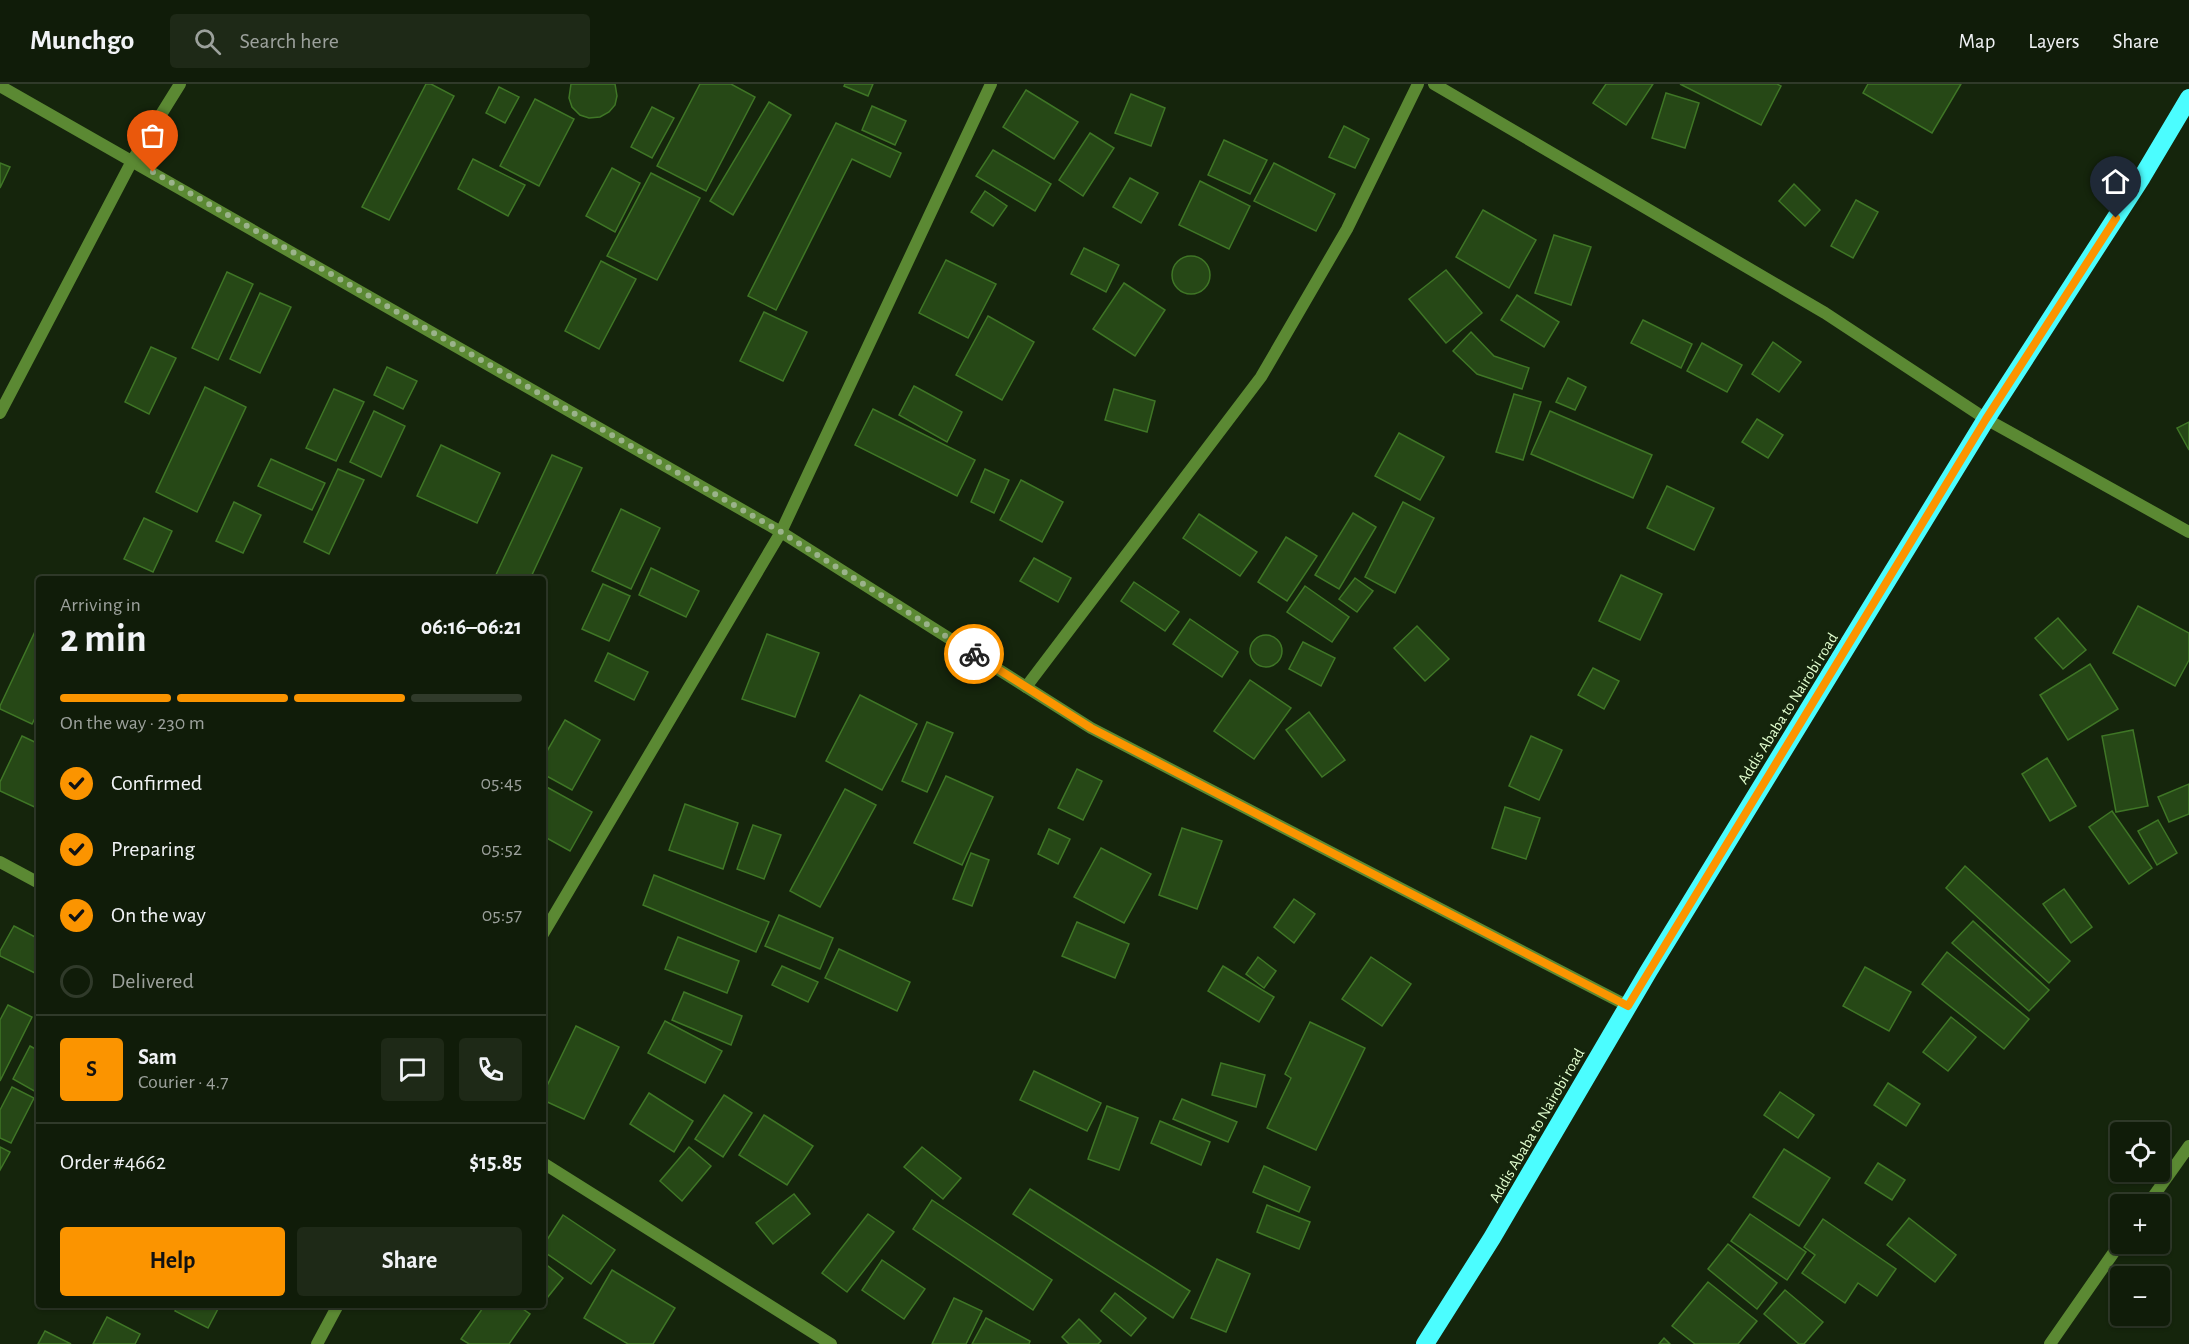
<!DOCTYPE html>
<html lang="en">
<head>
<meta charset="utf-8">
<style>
	:root { --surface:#101c09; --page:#1e2917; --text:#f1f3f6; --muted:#9ca19c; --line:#303a2a; --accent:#fb9400 }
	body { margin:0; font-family:"Alegreya Sans",sans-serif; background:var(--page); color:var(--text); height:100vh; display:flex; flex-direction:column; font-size:22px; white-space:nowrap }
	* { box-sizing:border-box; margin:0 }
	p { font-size:20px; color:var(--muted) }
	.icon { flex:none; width:33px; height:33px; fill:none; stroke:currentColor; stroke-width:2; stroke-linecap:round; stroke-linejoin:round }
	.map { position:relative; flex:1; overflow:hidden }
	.side { position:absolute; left:36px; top:492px; width:510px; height:732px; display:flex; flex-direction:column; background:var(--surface); border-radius:6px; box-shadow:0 2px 4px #0004,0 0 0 2px var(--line) }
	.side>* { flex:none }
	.buttons { position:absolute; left:2110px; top:1038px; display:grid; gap:12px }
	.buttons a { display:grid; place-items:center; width:60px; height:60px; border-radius:6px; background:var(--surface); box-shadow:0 2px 4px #0004,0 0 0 2px var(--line); font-size:30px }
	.pin { position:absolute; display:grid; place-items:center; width:51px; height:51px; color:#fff; margin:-62px -26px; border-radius:50% 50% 50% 0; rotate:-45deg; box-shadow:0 0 6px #0007 }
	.pin .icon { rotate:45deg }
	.courier { position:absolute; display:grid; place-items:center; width:60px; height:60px; margin:-30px; border:4px solid #fb9400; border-radius:50%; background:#fff; color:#222; box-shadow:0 2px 8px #0007 }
	.summary em { font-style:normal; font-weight:600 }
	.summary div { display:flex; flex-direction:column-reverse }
	.summary { display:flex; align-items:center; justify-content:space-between; height:102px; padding:0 24px }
	h1 { font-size:39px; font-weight:600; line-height:45px }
	.bar { display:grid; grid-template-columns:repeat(4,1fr); gap:9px 6px; align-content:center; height:72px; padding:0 24px }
	.bar i { height:8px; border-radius:4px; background:var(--line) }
	.bar .active { background:var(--accent) }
	.bar p { grid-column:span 4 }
	.line { display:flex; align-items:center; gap:15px; padding:0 24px; border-top:2px solid var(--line) }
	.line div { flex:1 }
	.round { display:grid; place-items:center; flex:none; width:63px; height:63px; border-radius:6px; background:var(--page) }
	ol { padding:0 24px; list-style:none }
	li { display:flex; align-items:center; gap:18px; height:66px }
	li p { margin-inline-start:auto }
	li .icon { padding:6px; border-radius:50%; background:var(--accent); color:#111; stroke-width:4 }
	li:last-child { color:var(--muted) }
	li i { width:33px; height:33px; border:3px solid var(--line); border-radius:50% }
	.cta { display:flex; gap:12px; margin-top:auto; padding:12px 24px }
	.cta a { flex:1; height:69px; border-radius:6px; background:var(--accent); color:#111; font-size:24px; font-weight:600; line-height:69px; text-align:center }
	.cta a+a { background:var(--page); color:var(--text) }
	header { display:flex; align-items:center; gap:36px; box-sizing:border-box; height:84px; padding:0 30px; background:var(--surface); border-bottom:2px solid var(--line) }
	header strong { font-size:28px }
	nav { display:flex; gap:33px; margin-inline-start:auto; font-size:21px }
	.search { width:420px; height:54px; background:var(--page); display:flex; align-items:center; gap:15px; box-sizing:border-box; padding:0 21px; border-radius:6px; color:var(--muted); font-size:22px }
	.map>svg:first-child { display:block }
	.building { fill:#264816; stroke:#3f7626; stroke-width:1.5 }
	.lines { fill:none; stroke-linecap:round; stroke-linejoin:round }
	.street { stroke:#5b8933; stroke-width:12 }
	.highway { stroke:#4bfdff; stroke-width:18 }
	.done { stroke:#9bb38b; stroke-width:6; stroke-dasharray:0 10.8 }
	.route { stroke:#fb9400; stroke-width:8 }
	.labels { text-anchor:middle; stroke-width:6; stroke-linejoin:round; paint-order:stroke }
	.street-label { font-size:16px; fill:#e3ffd0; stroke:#15250c }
</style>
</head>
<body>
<header>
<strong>Munchgo</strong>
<div class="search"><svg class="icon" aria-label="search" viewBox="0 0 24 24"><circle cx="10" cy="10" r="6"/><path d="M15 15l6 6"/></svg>Search here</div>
<nav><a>Map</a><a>Layers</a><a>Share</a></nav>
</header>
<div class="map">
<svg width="2189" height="1260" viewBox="0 0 2189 1260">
	<rect width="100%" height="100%" fill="#15250c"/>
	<g class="building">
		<path d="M426 0H431L454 12 389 136 362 123Z"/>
		<path d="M571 0H615L617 12 615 21 609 28 600 33 589 34 580 31 572 23 569 14Z"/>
		<path d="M700 0H731L755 13 706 107 657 82Z"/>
		<path d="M845 0H873L868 12 844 2Z"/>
		<path d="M1606 0H1653L1626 41 1593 19Z"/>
		<path d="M1680 0H1777L1781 2 1761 41Z"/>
		<path d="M1868 0H1961L1932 49 1863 9Z"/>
		<path d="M499 3 519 13 505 39 486 29Z"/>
		<path d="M1026 6 1078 38 1054 75 1003 43Z"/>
		<path d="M1666 9 1699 19 1685 64 1652 54Z"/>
		<path d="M1131 10 1165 24 1151 62 1115 49Z"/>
		<path d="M535 15 574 35 539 102 500 82Z"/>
		<path d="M769 18 791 31 733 131 710 117Z"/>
		<path d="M872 22 906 37 895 61 862 46Z"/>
		<path d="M652 23 674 34 652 74 631 63Z"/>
		<path d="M836 39 901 69 890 93 852 75 776 226 748 212Z"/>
		<path d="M1344 42 1369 55 1355 84 1329 73Z"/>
		<path d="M1090 49 1114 64 1083 112 1059 96Z"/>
		<path d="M1224 56 1267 76 1250 110 1208 91Z"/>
		<path d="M993 66 1051 100 1035 127 976 92Z"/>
		<path d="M473 75 525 101 508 132 458 105Z"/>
		<path d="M0 79 10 83 0 104Z"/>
		<path d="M1274 79 1335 110 1316 147 1254 117Z"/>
		<path d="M612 84 640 99 615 148 586 132Z"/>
		<path d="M651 89 700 114 657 196 607 172Z"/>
		<path d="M1130 94 1158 109 1141 139 1113 123Z"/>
		<path d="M1200 97 1250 122 1229 165 1179 141Z"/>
		<path d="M1794 100 1820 126 1805 142 1779 117Z"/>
		<path d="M985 107 1007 122 993 142 971 128Z"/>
		<path d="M1856 116 1878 128 1853 174 1831 162Z"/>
		<path d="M1483 126 1536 156 1509 204 1456 173Z"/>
		<path d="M1554 151 1591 163 1571 221 1535 209Z"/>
		<path d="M1084 164 1119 181 1106 208 1071 190Z"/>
		<circle cx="1191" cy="191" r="19"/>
		<path d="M946 176 996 200 968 254 919 229Z"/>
		<path d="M601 177 636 195 599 265 565 247Z"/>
		<path d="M1446 186 1482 229 1446 259 1409 215Z"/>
		<path d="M227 188 253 200 218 276 192 264Z"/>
		<path d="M1124 199 1165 226 1135 272 1093 245Z"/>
		<path d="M260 209 291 223 260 289 230 275Z"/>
		<path d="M1517 211 1559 238 1544 263 1501 236Z"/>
		<path d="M764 228 807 248 783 297 740 277Z"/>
		<path d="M988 232 1034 258 1002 316 956 291Z"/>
		<path d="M1643 236 1692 260 1681 284 1631 259Z"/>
		<path d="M1471 248 1494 272 1529 284 1522 305 1477 290 1453 267Z"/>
		<path d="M1773 258 1801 278 1779 308 1752 290Z"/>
		<path d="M1702 259 1742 281 1727 308 1687 287Z"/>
		<path d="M151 263 176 274 149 330 125 318Z"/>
		<path d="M387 283 417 297 403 325 374 311Z"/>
		<path d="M1568 294 1586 303 1575 326 1556 318Z"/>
		<path d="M914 302 962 328 947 358 899 331Z"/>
		<path d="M205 303 246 323 197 428 156 408Z"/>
		<path d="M334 305 364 318 336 377 306 364Z"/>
		<path d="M1114 305 1155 317 1147 348 1105 336Z"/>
		<path d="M1514 310 1541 318 1523 376 1496 368Z"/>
		<path d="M873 325 975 376 957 412 855 361Z"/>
		<path d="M374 327 405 342 381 393 350 378Z"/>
		<path d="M1550 327 1652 371 1633 414 1531 370Z"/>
		<path d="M1757 335 1783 351 1768 374 1742 358Z"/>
		<path d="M2189 338V366L2177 344Z"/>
		<path d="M1399 349 1444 373 1420 416 1375 392Z"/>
		<path d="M441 361 500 389 477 439 417 412Z"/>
		<path d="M552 371 582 384 530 495H494Z"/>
		<path d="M271 375 325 399 312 426 258 402Z"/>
		<path d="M338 385 364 396 329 470 304 458Z"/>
		<path d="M985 385 1009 396 994 429 971 418Z"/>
		<path d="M1021 396 1063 418 1042 458 1000 436Z"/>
		<path d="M1667 402 1714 424 1694 466 1647 444Z"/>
		<path d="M234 418 261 431 243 469 216 457Z"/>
		<path d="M1403 418 1434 434 1395 509 1365 493Z"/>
		<path d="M621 425 660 444 631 505 592 487Z"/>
		<path d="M1353 429 1376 443 1339 505 1315 491Z"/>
		<path d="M1199 430 1257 468 1240 492 1183 454Z"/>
		<path d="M144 434 172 447 153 488 124 475Z"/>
		<path d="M1286 453 1317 472 1287 517 1258 498Z"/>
		<path d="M1034 474 1071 494 1058 518 1020 497Z"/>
		<path d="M651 484 699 507 686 533 639 511Z"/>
		<path d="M1621 491 1662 510 1640 556 1599 537Z"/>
		<path d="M1355 494 1373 507 1357 528 1339 515Z"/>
		<path d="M1134 498 1179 528 1165 547 1121 517Z"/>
		<path d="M603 500 630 512 609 557 582 545Z"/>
		<path d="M1305 502 1349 533 1332 558 1287 528Z"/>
		<path d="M2138 522 2189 549V576L2175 602 2113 569Z"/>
		<path d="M2058 534 2086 566 2063 585 2035 554Z"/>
		<path d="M1190 535 1238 568 1222 593 1173 560Z"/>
		<path d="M39 539V626L32 640 0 625V622Z"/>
		<path d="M1417 542 1449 575 1425 597 1394 564Z"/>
		<path d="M767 550 819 569 795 633 742 615Z"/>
		<circle cx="1266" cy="567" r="16"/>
		<path d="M1303 558 1335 574 1321 602 1289 585Z"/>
		<path d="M608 569 648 588 634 616 595 597Z"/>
		<path d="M2090 580 2118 625 2068 656 2040 611Z"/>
		<path d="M1593 584 1619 597 1604 625 1578 611Z"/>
		<path d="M1250 596 1291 624 1254 675 1214 647Z"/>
		<path d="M860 611 917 640 882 706 826 677Z"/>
		<path d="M1309 628 1345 676 1322 693 1286 646Z"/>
		<path d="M565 636 600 656 572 706 543 690V674Z"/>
		<path d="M927 638 953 649 927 708 902 697Z"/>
		<path d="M2133 646 2148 722 2116 728 2102 652Z"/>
		<path d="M22 652 39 660V725L0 707V698Z"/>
		<path d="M1531 652 1562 666 1539 716 1509 702Z"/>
		<path d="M2047 674 2076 722 2050 737 2022 690Z"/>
		<path d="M1077 685 1102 697 1083 736 1058 724Z"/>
		<path d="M946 692 993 713 962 781 914 759Z"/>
		<path d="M2189 700V730L2169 738 2158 713Z"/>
		<path d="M543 701 592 728 570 767 543 752Z"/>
		<path d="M845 705 876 721 820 823 790 807Z"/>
		<path d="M685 720 738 739 723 785 669 766Z"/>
		<path d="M1505 723 1540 734 1526 775 1492 764Z"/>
		<path d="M2112 727 2152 784 2129 800 2089 743Z"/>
		<path d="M2158 736 2177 769 2157 781 2138 747Z"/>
		<path d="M753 741 781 751 764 795 737 785Z"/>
		<path d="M1182 744 1222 757 1197 825 1159 811Z"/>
		<path d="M1049 745 1070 755 1058 780 1038 770Z"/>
		<path d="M1101 764 1151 790 1124 839 1074 813Z"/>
		<path d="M971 769 989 776 972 822 953 815Z"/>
		<path d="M1965 782 2070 877 2049 899 1946 804Z"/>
		<path d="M654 791 769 838 756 868 643 821Z"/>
		<path d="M2064 805 2092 843 2071 859 2043 820Z"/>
		<path d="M1294 815 1315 830 1294 859 1274 843Z"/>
		<path d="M779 831 833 854 820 885 765 862Z"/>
		<path d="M1973 837 2049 906 2029 927 1952 859Z"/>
		<path d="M1077 838 1129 860 1115 894 1062 872Z"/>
		<path d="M14 842 39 855V891L0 872V867Z"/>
		<path d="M678 853 739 877 727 909 665 885Z"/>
		<path d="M839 865 910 898 897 927 825 894Z"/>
		<path d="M1947 868 2029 935 2004 965 1922 900Z"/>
		<path d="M1258 873 1276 887 1264 904 1246 890Z"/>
		<path d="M1371 873 1411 900 1382 942 1342 915Z"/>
		<path d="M782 882 818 898 808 918 772 901Z"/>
		<path d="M1223 882 1274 913 1259 938 1208 907Z"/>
		<path d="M1865 883 1911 908 1889 947 1843 922Z"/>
		<path d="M684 908 742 932 731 961 672 936Z"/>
		<path d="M8 921 32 933 0 997V936Z"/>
		<path d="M1951 933 1976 953 1948 987 1923 968Z"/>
		<path d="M665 937 722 967 705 999 648 969Z"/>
		<path d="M1310 938 1365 964 1316 1066 1267 1044 1291 994 1285 990Z"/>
		<path d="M576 942 619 963 584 1035 543 1016V1010Z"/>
		<path d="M30 962 39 967V1001L36 1008 13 995Z"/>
		<path d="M1221 979 1265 991 1256 1023 1212 1011Z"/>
		<path d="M1034 987 1101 1019 1087 1047 1020 1016Z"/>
		<path d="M1888 999 1920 1020 1906 1042 1874 1021Z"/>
		<path d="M12 1003 34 1014 11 1059 0 1054V1026Z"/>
		<path d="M1780 1008 1814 1031 1798 1054 1764 1031Z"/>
		<path d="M649 1009 693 1037 674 1068 630 1040Z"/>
		<path d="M724 1011 752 1029 723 1073 695 1055Z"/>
		<path d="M1182 1015 1237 1038 1228 1058 1173 1035Z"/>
		<path d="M1107 1022 1138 1034 1119 1086 1088 1075Z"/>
		<path d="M764 1031 813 1062 787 1101 739 1071Z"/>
		<path d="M1160 1037 1210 1058 1201 1081 1151 1059Z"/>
		<path d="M0 1063 10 1068 0 1086Z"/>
		<path d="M689 1063 711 1082 682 1117 660 1097Z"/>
		<path d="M922 1063 961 1094 943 1115 904 1083Z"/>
		<path d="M1784 1065 1830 1094 1799 1142 1753 1113Z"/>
		<path d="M1878 1079 1905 1096 1892 1116 1865 1099Z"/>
		<path d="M1264 1082 1310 1103 1299 1128 1253 1108Z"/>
		<path d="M1030 1105 1190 1207 1173 1234 1013 1130Z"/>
		<path d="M794 1110 810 1130 773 1160 756 1139Z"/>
		<path d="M932 1116 1052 1196 1033 1226 913 1145Z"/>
		<path d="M1267 1121 1310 1138 1299 1165 1257 1148Z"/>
		<path d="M868 1130 894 1148 847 1208 822 1189Z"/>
		<path d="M1750 1130 1806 1168 1787 1196 1731 1157Z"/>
		<path d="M563 1131 615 1166 591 1200 543 1167V1162Z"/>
		<path d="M1909 1134 1956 1171 1935 1198 1887 1161Z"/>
		<path d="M1823 1135 1896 1185 1877 1212 1858 1199 1845 1219 1802 1189 1815 1171 1804 1163Z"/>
		<path d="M1728 1160 1777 1199 1757 1225 1708 1185Z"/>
		<path d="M1217 1175 1250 1190 1226 1248 1191 1234Z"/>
		<path d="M882 1176 925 1205 904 1235 862 1206Z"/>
		<path d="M543 1178 563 1194 543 1219Z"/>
		<path d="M612 1186 675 1224 653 1260H628L584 1234Z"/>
		<path d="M1708 1198 1757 1237 1738 1260H1695L1672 1242Z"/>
		<path d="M1785 1206 1823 1238 1804 1260H1799L1764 1230Z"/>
		<path d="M1115 1209 1146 1234 1131 1252 1101 1227Z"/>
		<path d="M954 1214 982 1227 966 1260H932Z"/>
		<path d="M178 1221H220L208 1244 175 1227Z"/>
		<path d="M485 1221H517L530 1230 509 1260H469L461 1255Z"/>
		<path d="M107 1233 140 1250 135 1260H93Z"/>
		<path d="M986 1234 1030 1257 1029 1260H972Z"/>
		<path d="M1079 1235 1101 1257 1098 1260H1069L1062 1253Z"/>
		<path d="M45 1247 71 1260H38Z"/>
		<path d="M1664 1254 1670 1260H1659Z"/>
	</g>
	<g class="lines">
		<g class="street">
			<path d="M1434 0 1825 229 1986 335 2189 448"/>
			<path d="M0 2 781 448 1091 644 1628 922"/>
			<path d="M0 329 132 77 180 0"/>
			<path d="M1026 603 1261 293 1347 145 1418 0"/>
			<path d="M0 778 39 799"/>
			<path d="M543 850 781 448 991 0"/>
			<path d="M543 1079 831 1260"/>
			<path d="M2148 1120 2189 1062"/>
			<path d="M317 1260 338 1221"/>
			<path d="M2050 1260 2121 1158"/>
		</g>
		<path class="highway" d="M1425 1260 1492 1154 1648 888 1986 335 2142 93 2189 14"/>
	</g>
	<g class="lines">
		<path class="done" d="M153 88 781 448 974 570"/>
		<path class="route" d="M974 570 1091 644 1628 922 1986 335 2116 134"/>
	</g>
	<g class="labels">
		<g class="street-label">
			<text transform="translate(1787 624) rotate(-58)" y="6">Addis Ababa to Nairobi road</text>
			<text transform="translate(1536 1041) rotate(-60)" y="6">Addis Ababa to Nairobi road</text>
		</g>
	</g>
</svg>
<div class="buttons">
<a><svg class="icon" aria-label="locate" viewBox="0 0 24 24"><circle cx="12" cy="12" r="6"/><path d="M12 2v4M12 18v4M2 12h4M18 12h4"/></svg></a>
<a>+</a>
<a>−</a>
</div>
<div class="pin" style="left:153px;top:88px;background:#ea580c"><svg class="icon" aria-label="bag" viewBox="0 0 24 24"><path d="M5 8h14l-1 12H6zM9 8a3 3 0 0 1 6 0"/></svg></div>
<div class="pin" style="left:2116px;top:134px;background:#1f2937"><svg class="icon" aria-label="home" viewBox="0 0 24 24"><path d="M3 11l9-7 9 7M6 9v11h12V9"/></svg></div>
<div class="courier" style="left:974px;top:570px"><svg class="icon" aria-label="bike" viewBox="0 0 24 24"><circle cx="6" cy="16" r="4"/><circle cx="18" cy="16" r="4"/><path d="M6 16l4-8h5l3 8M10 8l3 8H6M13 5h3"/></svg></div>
<section class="side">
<div class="summary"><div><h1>2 min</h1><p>Arriving in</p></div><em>06:16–06:21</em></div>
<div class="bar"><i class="active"></i><i class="active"></i><i class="active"></i><i></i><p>On the way · 230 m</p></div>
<ol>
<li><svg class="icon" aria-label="check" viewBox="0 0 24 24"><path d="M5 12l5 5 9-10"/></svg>Confirmed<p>05:45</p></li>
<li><svg class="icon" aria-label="check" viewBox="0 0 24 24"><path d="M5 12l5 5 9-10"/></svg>Preparing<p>05:52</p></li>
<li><svg class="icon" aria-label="check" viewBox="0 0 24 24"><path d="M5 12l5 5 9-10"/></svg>On the way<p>05:57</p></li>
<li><i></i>Delivered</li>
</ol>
<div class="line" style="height:108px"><b class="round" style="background:var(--accent);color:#111">S</b><div><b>Sam</b><p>Courier · 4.7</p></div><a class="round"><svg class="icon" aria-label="chat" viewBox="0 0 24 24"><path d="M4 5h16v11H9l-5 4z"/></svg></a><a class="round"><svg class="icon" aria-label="phone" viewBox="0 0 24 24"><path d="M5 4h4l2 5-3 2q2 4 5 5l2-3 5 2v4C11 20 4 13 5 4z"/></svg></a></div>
<div class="line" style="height:78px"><div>Order #4662</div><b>$15.85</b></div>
<div class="cta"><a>Help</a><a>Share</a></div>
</section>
</div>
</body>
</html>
